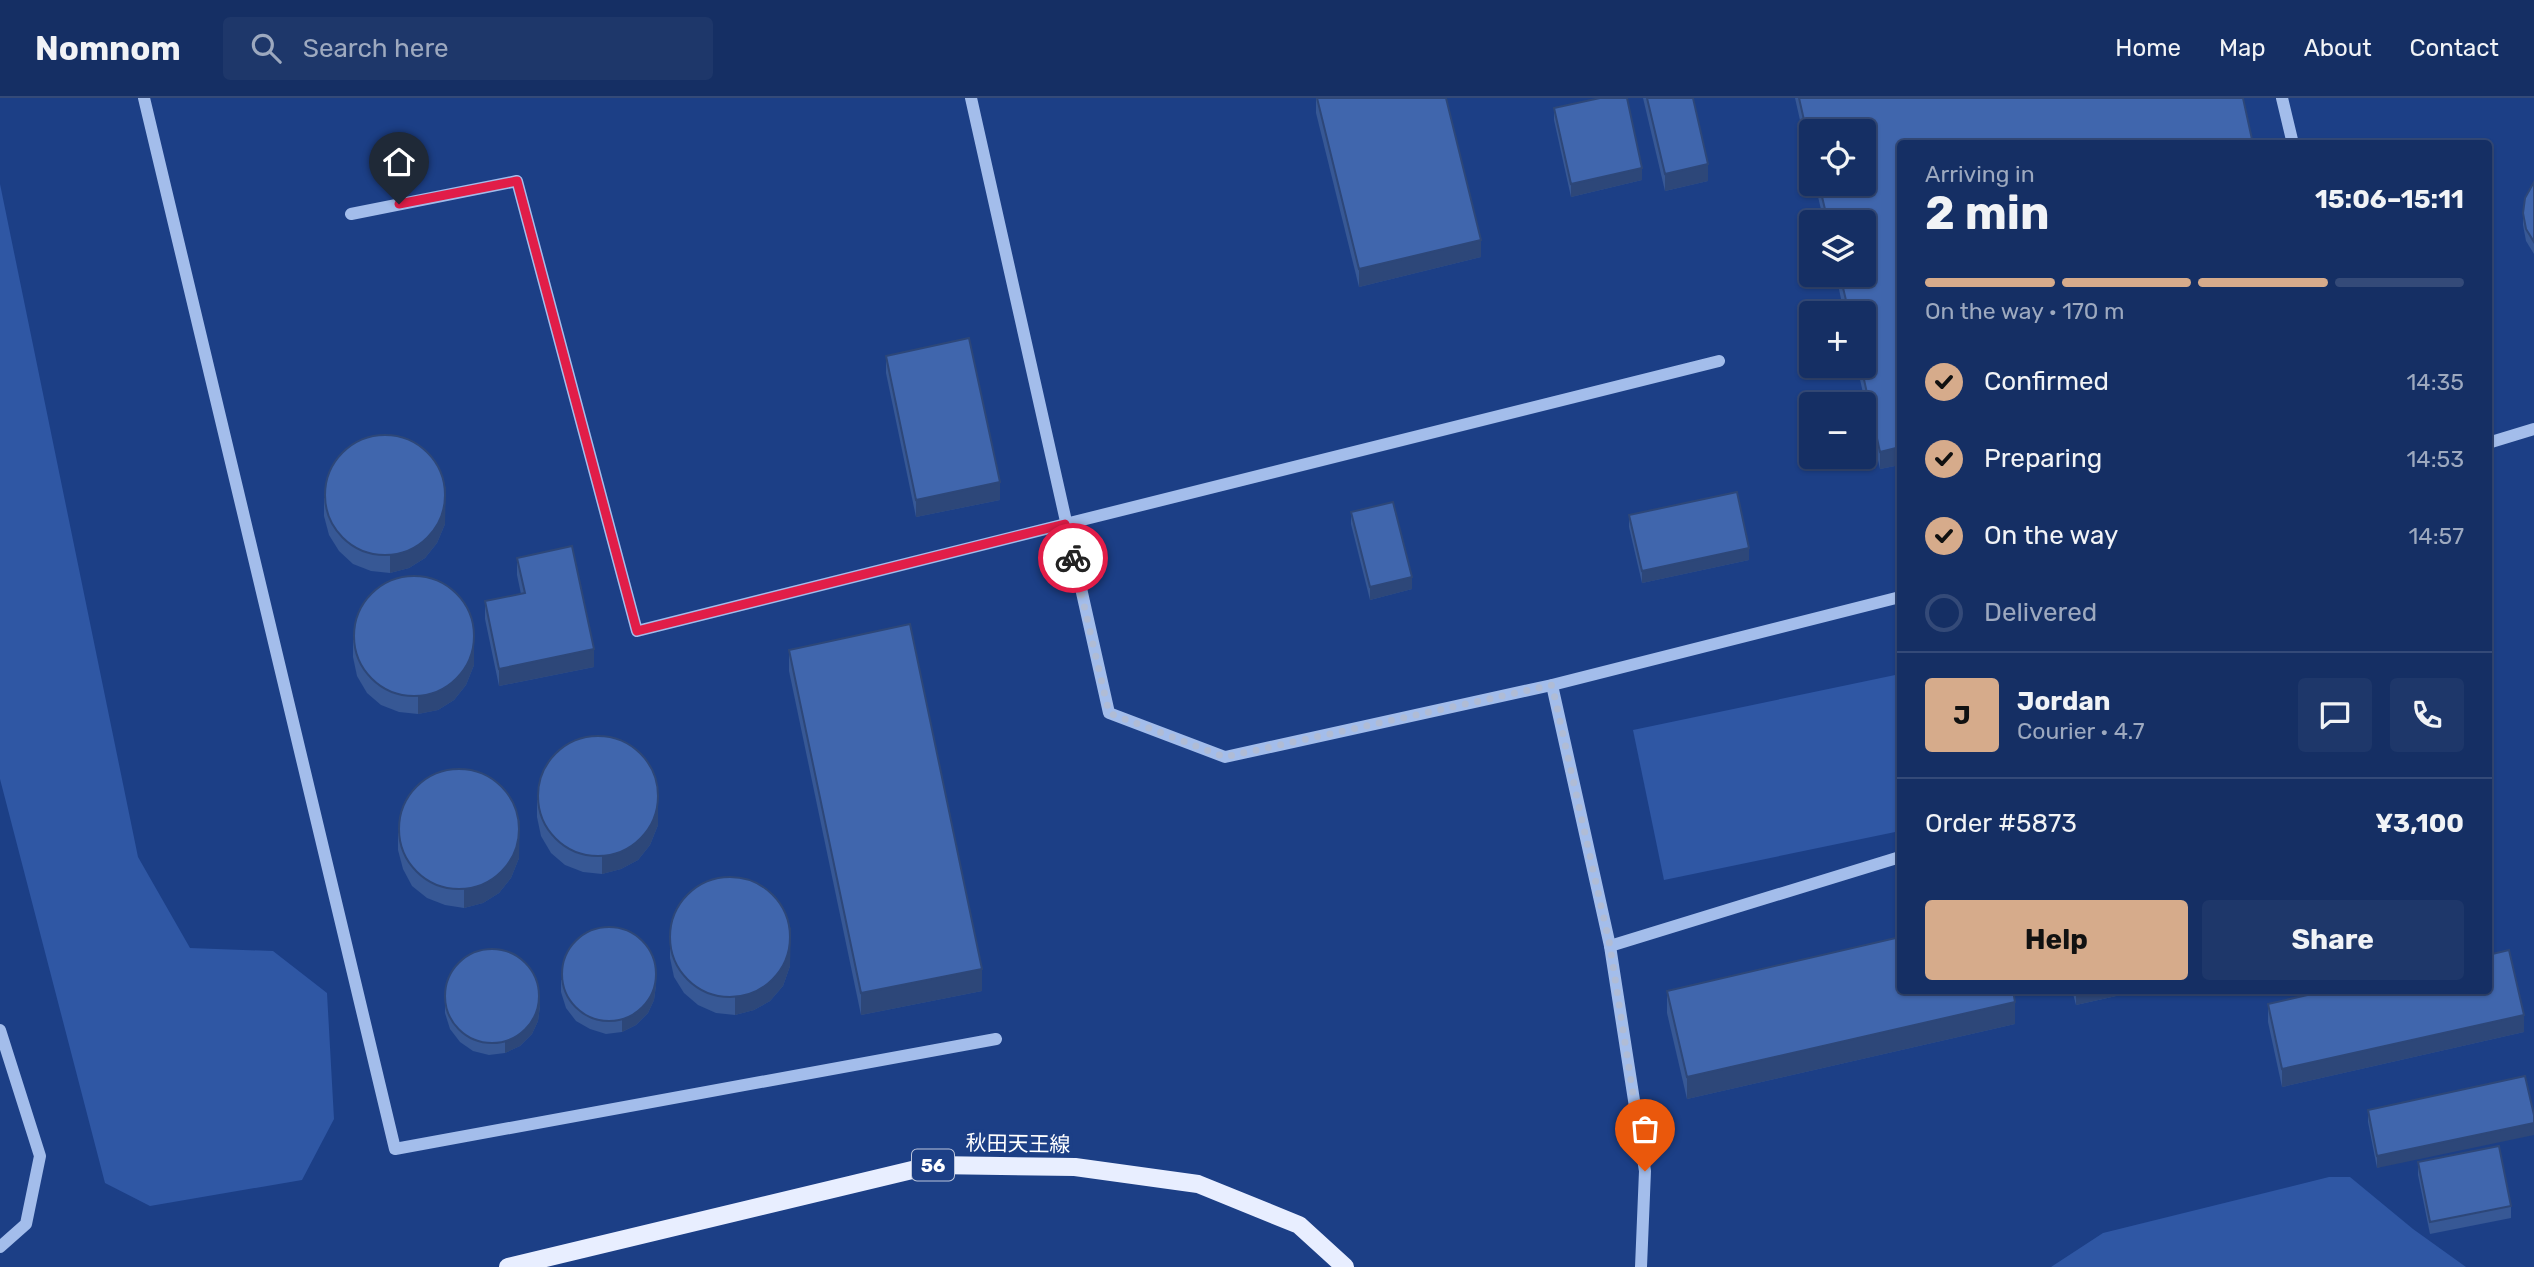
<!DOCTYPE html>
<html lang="en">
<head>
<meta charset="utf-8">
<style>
	:root { --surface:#152f64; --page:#1e376a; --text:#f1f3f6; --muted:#9da9bf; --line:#344a78; --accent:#d6ab8b }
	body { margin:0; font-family:Rubik,"Noto Sans JP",sans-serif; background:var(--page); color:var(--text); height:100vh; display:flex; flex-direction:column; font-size:26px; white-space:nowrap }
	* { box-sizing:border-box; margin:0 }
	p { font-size:23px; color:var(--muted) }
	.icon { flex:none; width:38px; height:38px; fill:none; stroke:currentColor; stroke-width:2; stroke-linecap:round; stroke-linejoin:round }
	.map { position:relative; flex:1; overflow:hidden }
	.side { position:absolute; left:1897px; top:42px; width:595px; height:854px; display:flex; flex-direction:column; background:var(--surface); border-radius:7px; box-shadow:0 2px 5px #0004,0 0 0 2px var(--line) }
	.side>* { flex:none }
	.tools { position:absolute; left:1799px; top:21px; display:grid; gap:14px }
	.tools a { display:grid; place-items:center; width:77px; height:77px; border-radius:7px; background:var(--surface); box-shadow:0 2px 5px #0004,0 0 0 2px var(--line); font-size:35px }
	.pin { position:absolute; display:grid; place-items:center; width:60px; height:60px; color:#fff; margin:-72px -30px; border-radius:50% 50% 50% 0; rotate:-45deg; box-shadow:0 0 7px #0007 }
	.pin .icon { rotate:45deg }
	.courier { position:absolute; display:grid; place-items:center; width:70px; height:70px; margin:-35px; border:5px solid #e11d48; border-radius:50%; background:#fff; color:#222; box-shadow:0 2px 9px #0007 }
	.summary em { font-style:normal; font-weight:700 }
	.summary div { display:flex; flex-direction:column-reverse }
	.summary { display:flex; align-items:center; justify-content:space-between; height:119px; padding:0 28px }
	h1 { font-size:46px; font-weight:700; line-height:52px }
	.bar { display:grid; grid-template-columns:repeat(4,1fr); gap:10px 7px; align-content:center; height:84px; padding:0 28px }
	.bar i { height:9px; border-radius:5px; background:var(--line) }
	.bar .current { background:var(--accent) }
	.bar p { grid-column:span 4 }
	.line { display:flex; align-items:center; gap:18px; padding:0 28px; border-top:2px solid var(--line) }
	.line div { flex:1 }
	.round { display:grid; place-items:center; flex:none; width:74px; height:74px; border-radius:7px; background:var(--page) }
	ol { padding:0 28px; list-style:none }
	li { display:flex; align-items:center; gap:21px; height:77px }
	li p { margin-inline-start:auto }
	li .icon { padding:7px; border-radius:50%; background:var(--accent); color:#111; stroke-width:4 }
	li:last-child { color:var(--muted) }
	li i { width:38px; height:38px; border:4px solid var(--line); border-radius:50% }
	.primary-button { display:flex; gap:14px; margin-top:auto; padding:14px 28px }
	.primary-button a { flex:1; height:80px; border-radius:7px; background:var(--accent); color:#111; font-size:28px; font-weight:700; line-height:80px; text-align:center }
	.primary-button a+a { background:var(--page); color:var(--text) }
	header { display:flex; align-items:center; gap:42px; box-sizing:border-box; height:98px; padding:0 35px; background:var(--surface); border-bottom:2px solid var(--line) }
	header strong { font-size:33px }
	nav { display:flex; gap:38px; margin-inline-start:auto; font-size:24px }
	.search { width:490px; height:63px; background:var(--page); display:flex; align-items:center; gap:18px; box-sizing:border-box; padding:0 24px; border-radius:7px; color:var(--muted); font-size:26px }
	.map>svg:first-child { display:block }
	.green { fill:#2f57a4 }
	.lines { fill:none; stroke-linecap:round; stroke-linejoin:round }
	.minor { stroke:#a3bdeb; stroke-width:12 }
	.major { stroke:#e8eeff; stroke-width:18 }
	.wall { fill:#375895 }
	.shaded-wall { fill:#2d4779 }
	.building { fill:#4066ad; stroke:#2d4779; stroke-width:2 }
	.done { stroke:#b0bcd5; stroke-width:7; stroke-dasharray:0 12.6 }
	.route { stroke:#e11d48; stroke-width:9 }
	.labels { text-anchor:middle; stroke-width:7; stroke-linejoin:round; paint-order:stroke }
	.shield { fill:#1c3f86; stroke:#bbc5db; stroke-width:2 }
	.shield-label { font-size:19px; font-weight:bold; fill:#fff }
	.street-label { font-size:21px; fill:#fff; stroke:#1c3f86 }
</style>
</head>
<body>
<header>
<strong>Nomnom</strong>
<div class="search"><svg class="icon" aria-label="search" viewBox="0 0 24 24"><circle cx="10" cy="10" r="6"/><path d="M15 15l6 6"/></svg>Search here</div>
<nav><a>Home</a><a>Map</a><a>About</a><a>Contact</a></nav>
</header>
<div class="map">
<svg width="2534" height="1169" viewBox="0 0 2534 1169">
	<rect width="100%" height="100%" fill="#1c3f86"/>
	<g class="green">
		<path d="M0 86 138 759 190 850 273 853 327 895 334 1021 302 1082 150 1108 105 1085 0 681Z"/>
		<path d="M1900 576V733L1664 782 1633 632Z"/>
		<path d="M2329 1079H2350L2413 1131 2466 1169H2051L2103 1135Z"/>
	</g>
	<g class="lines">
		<g class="minor">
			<path d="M144 0 395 1051 996 941"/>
			<path d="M971 0 1109 615 1225 659 1552 587 1900 499"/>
			<path d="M2282 0 2293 46"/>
			<path d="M351 116 517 83 637 533 1719 263"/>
			<path d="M2488 345 2534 331"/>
			<path d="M1552 587 1610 848 1645 1073 1641 1169"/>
			<path d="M1610 848 1900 759"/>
			<path d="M0 932 40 1058 26 1126 0 1149"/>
		</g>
		<path class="major" d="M508 1169 933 1067 1075 1069 1198 1086 1299 1127 1345 1169"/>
	</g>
	<g class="wall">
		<path d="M1316 0H1446L1481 159 1359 189 1316 15Z"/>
		<path d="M1643 0H1693L1708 83 1665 93Z"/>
		<path d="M1795 0H2243L1900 46V367L1880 371 1857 268H1864V215H1844L1836 177H1864V124H1824L1815 86H1864L1811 33V71Z"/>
		<path d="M1554 10 1642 82 1571 99 1554 22Z"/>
		<path d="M2534 84V156L2526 143 2523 127V115Z"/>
		<path d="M886 258 1000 402 916 419 886 275Z"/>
		<path d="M324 400 445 426 437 445 425 460 409 470 390 475 371 473 353 466 339 453 329 437 324 418Z"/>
		<path d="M1351 414 1412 491 1370 502 1351 426Z"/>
		<path d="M1629 417 1749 462 1642 485 1629 429Z"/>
		<path d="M517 460 594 569 499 588 485 521V503L521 496 517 477Z"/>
		<path d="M353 542 474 547V567L466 587 454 602 438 612 418 616 399 614 381 607 367 595 357 578 353 559Z"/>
		<path d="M789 552 982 893 861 917 789 573Z"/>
		<path d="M537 702 658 727 650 747 638 762 621 771 602 776 583 774 565 767 551 755 541 738 537 719Z"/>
		<path d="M398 735 519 760 511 780 499 795 483 805 464 810 445 807 427 800 412 788 403 771 398 752Z"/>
		<path d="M670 843 790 868 783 888 770 903 754 912 735 917 716 915 698 907 684 895 674 879 670 860Z"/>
		<path d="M561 882 656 887 654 902 648 915 636 927 622 934 606 936 590 931 576 923 566 910 561 894Z"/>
		<path d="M2072 892H2143L2076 907Z"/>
		<path d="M1667 893 2015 926 1687 1001 1667 915Z"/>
		<path d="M445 903 540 908 538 923 532 936 520 948 505 955 489 957 473 953 460 944 450 931 445 915Z"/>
		<path d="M2268 906 2524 934 2282 989 2268 924Z"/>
		<path d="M2368 1012 2534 1017 2377 1070 2368 1024Z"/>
		<path d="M2418 1064 2511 1108V1120L2430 1136 2418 1077Z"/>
	</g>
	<g class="shaded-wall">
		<path d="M1708 66V83L1665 93V76Z"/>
		<path d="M1642 70V82L1571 99V86Z"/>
		<path d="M1481 142V159L1359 189V171Z"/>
		<path d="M1900 349V367L1880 371V354Z"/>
		<path d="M1000 384V402L916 419V402Z"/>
		<path d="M446 388 445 426 437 445 425 460 409 470 390 475V457Z"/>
		<path d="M1749 450V462L1642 485V473Z"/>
		<path d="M1412 479V491L1370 502V489Z"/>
		<path d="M474 529V567L466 587 454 602 438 612 418 616V598Z"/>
		<path d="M594 551V569L499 588V571Z"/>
		<path d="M658 689V727L650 747 638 762 621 771 602 776V758Z"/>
		<path d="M520 722 519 760 511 780 499 795 483 805 464 810V792Z"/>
		<path d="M791 829 790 868 783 888 770 903 754 912 735 917V899Z"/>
		<path d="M982 871V893L861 917V895Z"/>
		<path d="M656 875V887L654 902 648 915 636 927 622 934V921Z"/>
		<path d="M2088 892H2143L2076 907V895Z"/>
		<path d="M540 896V908L538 923 532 936 520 948 505 955V943Z"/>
		<path d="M2015 904V926L1687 1001V979Z"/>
		<path d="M2524 917V934L2282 989V971Z"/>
		<path d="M2534 1025V1037L2377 1070V1058Z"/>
	</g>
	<g class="building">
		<path d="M1317 0H1446L1481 142 1359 171Z"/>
		<path d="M1600 0H1627L1642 70 1571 86 1554 10Z"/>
		<path d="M1647 0H1693L1708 66 1665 76Z"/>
		<path d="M1799 0H2243L2253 46H1900V349L1880 354 1861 268H1864V215H1849L1840 177H1864V124H1828L1819 86H1864V33H1811V53Z"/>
		<path d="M2534 84V144L2526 131 2523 115 2525 100Z"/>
		<path d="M969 240 1000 384 916 402 886 258Z"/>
		<circle cx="385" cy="397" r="60"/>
		<path d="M1737 394 1749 450 1642 473 1629 417Z"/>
		<path d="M1393 404 1412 479 1370 489 1351 414Z"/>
		<path d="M572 448 594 551 499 571 485 503 525 495 517 460Z"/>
		<circle cx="414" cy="538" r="60"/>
		<path d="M910 526 982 871 861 895 789 552Z"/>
		<circle cx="598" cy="698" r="60"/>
		<circle cx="459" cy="731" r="60"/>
		<circle cx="730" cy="839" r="60"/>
		<circle cx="609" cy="876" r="47"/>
		<path d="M1900 839V892H2013L2015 904 1687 979 1667 893Z"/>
		<circle cx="492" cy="898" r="47"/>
		<path d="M2509 852 2524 917 2282 971 2268 906 2329 892H2488V857Z"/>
		<path d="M2075 892H2088L2076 895Z"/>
		<path d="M2525 978 2534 1017V1025L2377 1058 2368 1012Z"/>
		<path d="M2499 1048 2511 1108 2430 1124 2418 1064Z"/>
	</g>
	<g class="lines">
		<path class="done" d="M1073 460 1109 615 1225 659 1552 587 1610 848 1645 1073"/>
		<path class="route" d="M399 106 517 83 637 533 1065 426 1073 460"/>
	</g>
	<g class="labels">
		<rect class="shield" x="912" y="1051.5" width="42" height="31" rx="5"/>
		<g class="shield-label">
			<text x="933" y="1074">56</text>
		</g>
		<g class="street-label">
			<text transform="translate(1018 1046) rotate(1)" y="7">秋田天王線</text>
		</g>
	</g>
</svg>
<div class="tools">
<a><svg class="icon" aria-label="locate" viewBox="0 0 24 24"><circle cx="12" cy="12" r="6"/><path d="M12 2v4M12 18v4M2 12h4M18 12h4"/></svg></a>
<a><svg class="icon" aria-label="layers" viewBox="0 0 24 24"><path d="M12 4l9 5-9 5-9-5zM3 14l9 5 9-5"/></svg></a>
<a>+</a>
<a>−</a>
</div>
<div class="pin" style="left:1645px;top:1073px;background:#ea580c"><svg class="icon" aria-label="bag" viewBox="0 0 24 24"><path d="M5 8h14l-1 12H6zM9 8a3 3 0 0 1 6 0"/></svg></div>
<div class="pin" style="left:399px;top:106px;background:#1f2937"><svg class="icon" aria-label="home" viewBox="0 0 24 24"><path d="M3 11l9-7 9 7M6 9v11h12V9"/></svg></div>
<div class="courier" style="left:1073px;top:460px"><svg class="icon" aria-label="bike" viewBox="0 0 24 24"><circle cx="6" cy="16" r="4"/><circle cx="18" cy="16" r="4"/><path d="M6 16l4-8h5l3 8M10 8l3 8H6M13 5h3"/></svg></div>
<section class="side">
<div class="summary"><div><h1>2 min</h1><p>Arriving in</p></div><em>15:06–15:11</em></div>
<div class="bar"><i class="current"></i><i class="current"></i><i class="current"></i><i></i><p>On the way · 170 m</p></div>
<ol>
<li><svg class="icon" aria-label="check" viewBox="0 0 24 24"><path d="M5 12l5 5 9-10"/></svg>Confirmed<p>14:35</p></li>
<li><svg class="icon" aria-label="check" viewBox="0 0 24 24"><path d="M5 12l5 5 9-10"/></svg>Preparing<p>14:53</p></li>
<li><svg class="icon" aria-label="check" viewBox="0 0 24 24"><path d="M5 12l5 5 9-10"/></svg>On the way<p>14:57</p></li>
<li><i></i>Delivered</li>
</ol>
<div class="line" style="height:126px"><b class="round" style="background:var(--accent);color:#111">J</b><div><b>Jordan</b><p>Courier · 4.7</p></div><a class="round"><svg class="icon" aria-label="chat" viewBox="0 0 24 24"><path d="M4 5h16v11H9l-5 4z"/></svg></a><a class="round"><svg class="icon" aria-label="phone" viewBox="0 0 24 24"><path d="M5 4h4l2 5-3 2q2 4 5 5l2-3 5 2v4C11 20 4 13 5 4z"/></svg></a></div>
<div class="line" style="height:91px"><div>Order #5873</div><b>¥3,100</b></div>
<div class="primary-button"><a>Help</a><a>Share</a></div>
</section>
</div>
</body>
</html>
